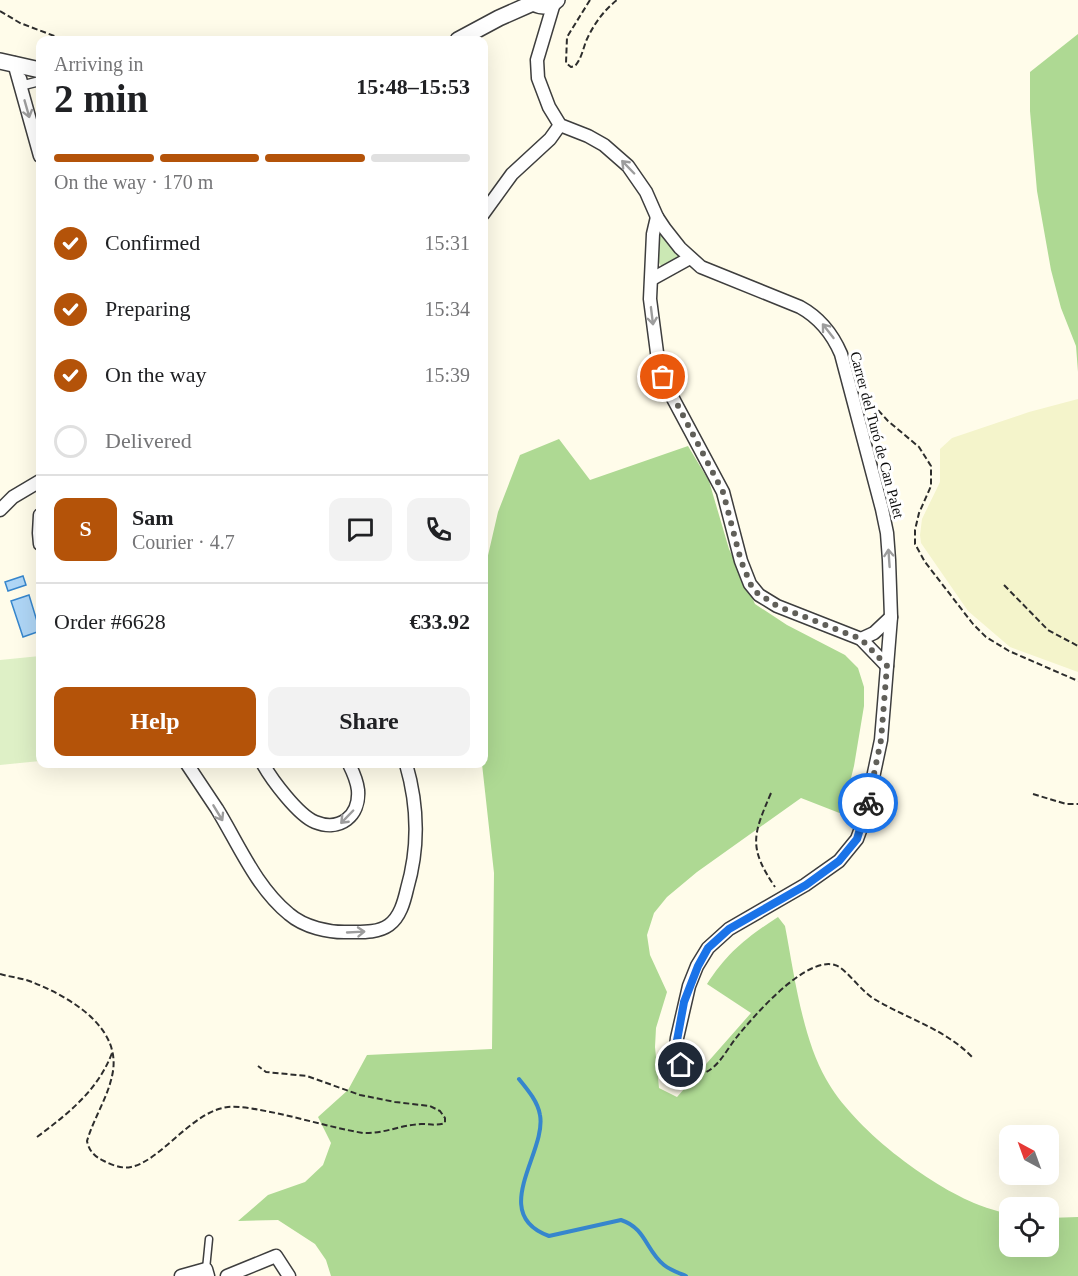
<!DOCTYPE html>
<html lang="en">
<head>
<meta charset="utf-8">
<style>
	:root { --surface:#fff; --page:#f2f2f2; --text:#202124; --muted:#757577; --line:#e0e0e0; --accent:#b45309 }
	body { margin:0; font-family:Georgia,serif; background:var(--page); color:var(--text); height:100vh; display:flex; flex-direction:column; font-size:22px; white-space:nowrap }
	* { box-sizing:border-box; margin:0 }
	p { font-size:20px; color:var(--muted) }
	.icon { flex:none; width:33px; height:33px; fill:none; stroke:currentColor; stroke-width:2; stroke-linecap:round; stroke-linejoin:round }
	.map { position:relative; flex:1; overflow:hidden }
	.drawer { position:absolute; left:36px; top:36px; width:452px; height:732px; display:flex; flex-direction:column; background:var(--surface); border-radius:12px; box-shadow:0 6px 24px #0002 }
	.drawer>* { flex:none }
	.needle { width:39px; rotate:319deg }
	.controls { position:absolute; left:999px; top:1125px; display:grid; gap:12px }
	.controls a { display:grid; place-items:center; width:60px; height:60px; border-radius:12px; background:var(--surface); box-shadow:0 6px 24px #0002; font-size:30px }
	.pin { position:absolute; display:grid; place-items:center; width:51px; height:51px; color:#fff; margin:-26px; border:3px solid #fff; border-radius:50%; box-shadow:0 2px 6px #0007 }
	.courier { position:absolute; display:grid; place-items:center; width:60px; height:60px; margin:-30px; border:4px solid #1a73e8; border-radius:50%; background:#fff; color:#222; box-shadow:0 2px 8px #0007 }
	.summary em { font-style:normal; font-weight:700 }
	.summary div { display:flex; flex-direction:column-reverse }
	.summary { display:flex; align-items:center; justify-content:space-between; height:102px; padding:0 18px }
	h1 { font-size:39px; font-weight:700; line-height:45px }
	.bar { display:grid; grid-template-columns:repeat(4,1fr); gap:9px 6px; align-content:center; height:72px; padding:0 18px }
	.bar i { height:8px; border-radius:4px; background:var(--line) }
	.bar .on { background:var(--accent) }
	.bar p { grid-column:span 4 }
	.line { display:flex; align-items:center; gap:15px; padding:0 18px; border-top:2px solid var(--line) }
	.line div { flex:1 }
	.round { display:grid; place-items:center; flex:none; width:63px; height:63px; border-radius:12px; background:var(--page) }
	ol { padding:0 18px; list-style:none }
	li { display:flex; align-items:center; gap:18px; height:66px }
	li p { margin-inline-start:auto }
	li .icon { padding:6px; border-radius:50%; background:var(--accent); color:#fff; stroke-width:4 }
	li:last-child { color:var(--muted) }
	li i { width:33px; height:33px; border:3px solid var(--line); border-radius:50% }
	.button { display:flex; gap:12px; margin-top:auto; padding:12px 18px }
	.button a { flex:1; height:69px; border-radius:12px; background:var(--accent); color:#fff; font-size:24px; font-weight:700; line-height:69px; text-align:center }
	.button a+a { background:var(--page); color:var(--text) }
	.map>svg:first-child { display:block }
	.farmland { fill:#f4f4cb }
	.green { fill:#cbe8b4 }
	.forest { fill:#aed993 }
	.pitch { fill:#def0c6 }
	.water { fill:#afd6f6; stroke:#3686cd; stroke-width:1.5 }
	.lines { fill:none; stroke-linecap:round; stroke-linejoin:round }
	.stream { stroke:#3686cd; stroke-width:4 }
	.service-casing { stroke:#3e3e3e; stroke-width:9 }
	.pedestrian-casing { stroke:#3e3e3e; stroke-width:11 }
	.minor-casing { stroke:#3e3e3e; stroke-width:15 }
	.tertiary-casing { stroke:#3e3e3e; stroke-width:18 }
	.path { stroke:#2d2d2d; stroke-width:2; stroke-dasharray:6 3; stroke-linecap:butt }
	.service { stroke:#fff; stroke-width:6 }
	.pedestrian { stroke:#fff; stroke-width:8 }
	.minor { stroke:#fff; stroke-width:12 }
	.tertiary { stroke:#fff; stroke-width:15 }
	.oneway { stroke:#9d9d9d }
	.done { stroke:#605f59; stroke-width:6; stroke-dasharray:0 10.8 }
	.route { stroke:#1a73e8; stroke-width:8 }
	.labels { text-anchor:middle; stroke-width:6; stroke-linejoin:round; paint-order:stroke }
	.street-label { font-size:15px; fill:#0b0b0b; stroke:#fff }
</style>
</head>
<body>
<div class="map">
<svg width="1078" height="1276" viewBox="0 0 1078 1276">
	<rect width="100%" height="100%" fill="#fffcea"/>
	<path class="farmland" d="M1078 399V672L1010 647 968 611 921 543 920 535 922 519 940 482V449L952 438 1029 412Z"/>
	<path class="green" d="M661 234 679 255 674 260 661 266C655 257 657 245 658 236Z"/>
	<g class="forest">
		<path d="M1078 34V372L1076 346 1061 308 1051 270 1037 191 1030 111V72Z"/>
		<path d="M559 439 590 480 688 446 709 481 729 549 755 604 787 625 845 655 858 668 864 687V706L854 766 842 814 801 798 697 872 667 897 654 913 647 935 650 955 667 992 656 1028 655 1047 659 1088 677 1097 751 1013 707 984C727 953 747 937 778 917L785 926C794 973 802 1037 826 1079 853 1128 928 1185 979 1205 989 1209 999 1211 1009 1215L1010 1246H1048L1049 1218 1078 1217V1276H331L326 1260 315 1244 278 1220 238 1221 268 1195 305 1182 323 1165 331 1143 318 1117 348 1090 367 1055 492 1049 494 873 482 764 483 577 498 512 520 455Z"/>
	</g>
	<path class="pitch" d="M40 656V761L0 765V660Z"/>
	<g class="water">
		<path d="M23 576 26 585 8 591 5 582Z"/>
		<path d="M29 595 40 631 23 637 11 601Z"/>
	</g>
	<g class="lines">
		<path class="stream" d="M519 1079C528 1090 538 1102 540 1115 547 1152 488 1214 549 1236L621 1220C646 1228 646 1251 664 1265 670 1270 679 1273 686 1276"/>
		<defs>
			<path id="service" d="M206 1269 209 1239"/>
			<path id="pedestrian" d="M22 78 24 85 40 81"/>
			<g id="minor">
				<path d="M554 3 537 60 538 78 549 107 560 125 588 136 604 145 628 166 646 192 657 217 665 229 680 248 701 267 800 307C820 318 832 333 841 354L882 509 887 533 889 560 891 617 884 704 881 740 864 820 857 839 839 861 805 885 729 929 708 948 697 966 689 986 677 1038C675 1051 679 1065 687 1076"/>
				<path d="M14 63 40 156"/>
				<path d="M483 214 512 174 550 139 560 125"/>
				<path d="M657 217 653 234 650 299 659 368 669 391 723 492 741 561 750 584 759 595 777 606 861 639 887 666"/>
				<path d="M652 279 690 258"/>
				<path d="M0 510 13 497 40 481"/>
				<path d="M40 515 39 533 40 544"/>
				<path d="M861 639 874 633 891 617"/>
				<path d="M187 764C197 779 207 794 217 809 239 845 256 887 289 914 304 927 329 933 349 932 362 932 378 933 389 925 400 917 404 902 407 889 419 848 418 805 406 764"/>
				<path d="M263 764C272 780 298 815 315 822 340 832 360 816 358 790 357 781 353 772 349 764"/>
				<path d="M181 1276 206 1269 208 1276"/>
				<path d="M227 1276 276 1256 289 1276"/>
			</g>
			<g id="tertiary">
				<path d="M530 0C538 8 549 8 557 0"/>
				<path d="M458 40 499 18 533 3"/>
				<path d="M0 61 40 70"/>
			</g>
		</defs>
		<use href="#service" class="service-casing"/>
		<use href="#pedestrian" class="pedestrian-casing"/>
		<use href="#minor" class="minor-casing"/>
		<use href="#tertiary" class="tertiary-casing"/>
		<g class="path">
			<path d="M590 0 567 37 566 63 571 67 575 66C582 58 583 48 587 39 594 24 604 10 617 0"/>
			<path d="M0 11 20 23 65 40"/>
			<path d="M866 397 888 421 919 447 931 466V486L919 513 915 530V544L925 562 973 624 986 637 1009 651 1078 681"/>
			<path d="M1004 585 1048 630 1078 646"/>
			<path d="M771 793C753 835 748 847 775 887"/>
			<path d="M1033 794 1066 804H1078"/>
			<path d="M0 974C10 977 22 978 32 982 67 996 120 1025 113 1071 109 1096 94 1117 87 1141 89 1151 95 1157 104 1161 112 1165 122 1169 131 1167 161 1161 192 1111 228 1107 238 1106 250 1108 260 1110 295 1116 328 1127 363 1133 383 1134 401 1125 421 1124 430 1124 437 1126 445 1123V1118L440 1111 430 1106 395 1102 360 1095 307 1076 266 1072 258 1066"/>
			<path d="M698 1075C717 1071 725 1052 736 1038 753 1017 805 956 835 965 846 968 862 993 876 1000 908 1019 947 1030 973 1058"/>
			<path d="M37 1137C69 1113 98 1090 112 1053"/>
		</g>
		<use href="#service" class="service"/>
		<use href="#pedestrian" class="pedestrian"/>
		<use href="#minor" class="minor"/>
		<use href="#tertiary" class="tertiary"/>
	</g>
	<defs><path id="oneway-shaft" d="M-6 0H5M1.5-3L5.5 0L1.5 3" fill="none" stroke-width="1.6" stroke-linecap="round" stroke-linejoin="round" transform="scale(1.5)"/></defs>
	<g class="oneway">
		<use href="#oneway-shaft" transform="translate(27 109) rotate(74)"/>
		<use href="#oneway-shaft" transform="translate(628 167) rotate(-134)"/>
		<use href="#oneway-shaft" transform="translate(652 316) rotate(83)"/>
		<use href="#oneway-shaft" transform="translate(828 331) rotate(-128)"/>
		<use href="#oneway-shaft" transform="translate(889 558) rotate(-94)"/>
		<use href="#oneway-shaft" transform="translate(218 813) rotate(59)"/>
		<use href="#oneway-shaft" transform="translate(347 817) rotate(134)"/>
		<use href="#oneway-shaft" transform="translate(356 932) rotate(-3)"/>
	</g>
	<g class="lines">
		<path class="done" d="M663 377 723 492 741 561 753 590 777 606 861 639 887 666 881 740 868 803"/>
		<path class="route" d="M681 1065 676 1046 684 1002 698 966 708 948 729 929 806 885 839 861 857 839 868 803"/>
	</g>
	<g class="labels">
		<g class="street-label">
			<text transform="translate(877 435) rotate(75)" y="5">Carrer del Turó de Can Palet</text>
		</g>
	</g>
</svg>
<div class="controls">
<a><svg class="needle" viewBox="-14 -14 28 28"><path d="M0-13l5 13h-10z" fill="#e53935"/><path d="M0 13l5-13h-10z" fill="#757577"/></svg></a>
<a><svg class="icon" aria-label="locate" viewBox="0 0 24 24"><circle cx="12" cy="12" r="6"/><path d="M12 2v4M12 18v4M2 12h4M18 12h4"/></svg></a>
</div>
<div class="pin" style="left:663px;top:377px;background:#ea580c"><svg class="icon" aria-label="bag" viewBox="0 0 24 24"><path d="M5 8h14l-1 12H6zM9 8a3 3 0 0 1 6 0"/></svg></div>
<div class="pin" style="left:681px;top:1065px;background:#1f2937"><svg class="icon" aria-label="home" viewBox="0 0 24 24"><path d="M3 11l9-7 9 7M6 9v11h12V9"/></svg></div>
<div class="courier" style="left:868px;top:803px"><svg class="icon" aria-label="bike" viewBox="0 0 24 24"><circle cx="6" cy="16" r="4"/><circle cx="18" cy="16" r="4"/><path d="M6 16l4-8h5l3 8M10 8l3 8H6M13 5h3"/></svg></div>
<section class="drawer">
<div class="summary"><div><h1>2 min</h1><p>Arriving in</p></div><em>15:48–15:53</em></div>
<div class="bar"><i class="on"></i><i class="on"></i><i class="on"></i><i></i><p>On the way · 170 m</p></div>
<ol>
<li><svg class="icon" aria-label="check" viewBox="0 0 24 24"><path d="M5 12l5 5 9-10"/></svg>Confirmed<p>15:31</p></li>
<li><svg class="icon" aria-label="check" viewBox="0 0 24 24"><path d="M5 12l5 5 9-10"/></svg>Preparing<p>15:34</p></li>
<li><svg class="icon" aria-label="check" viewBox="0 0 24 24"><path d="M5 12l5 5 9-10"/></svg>On the way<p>15:39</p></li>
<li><i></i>Delivered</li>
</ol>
<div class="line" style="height:108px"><b class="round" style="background:var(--accent);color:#fff">S</b><div><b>Sam</b><p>Courier · 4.7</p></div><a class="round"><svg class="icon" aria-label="chat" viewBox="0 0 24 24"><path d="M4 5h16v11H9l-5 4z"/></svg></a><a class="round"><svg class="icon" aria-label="phone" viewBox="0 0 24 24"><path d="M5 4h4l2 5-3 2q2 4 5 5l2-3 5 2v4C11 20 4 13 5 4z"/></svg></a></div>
<div class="line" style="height:78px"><div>Order #6628</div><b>€33.92</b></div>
<div class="button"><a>Help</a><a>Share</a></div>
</section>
</div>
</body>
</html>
